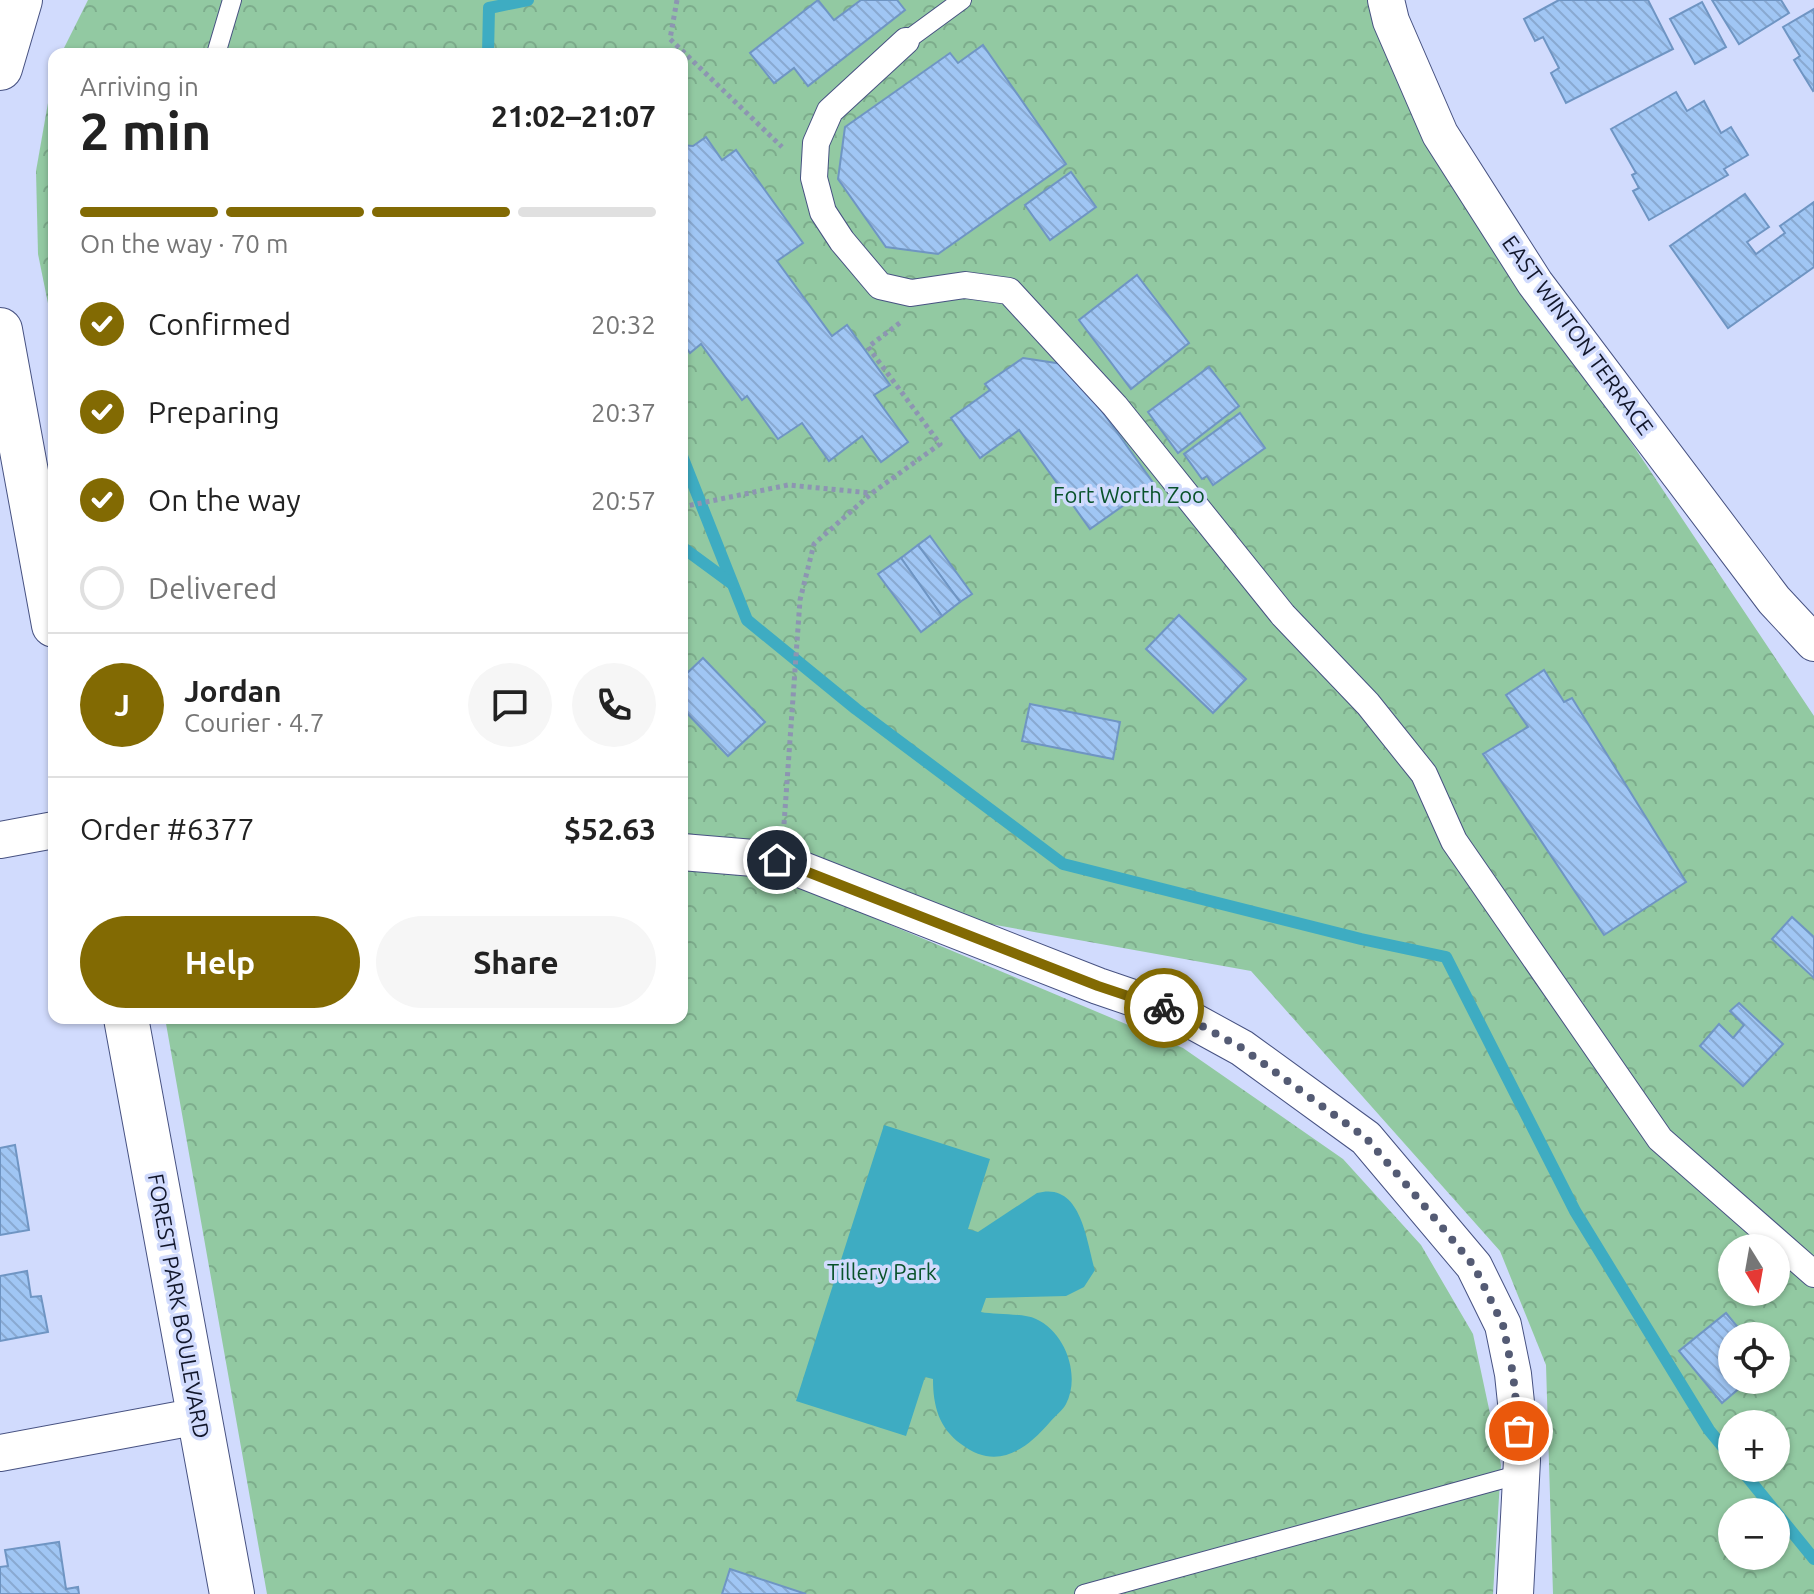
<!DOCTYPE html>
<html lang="en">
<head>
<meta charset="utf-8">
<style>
	:root { --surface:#fff; --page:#f6f6f6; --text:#222; --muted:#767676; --line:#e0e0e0; --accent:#826a03 }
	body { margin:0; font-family:Ubuntu,sans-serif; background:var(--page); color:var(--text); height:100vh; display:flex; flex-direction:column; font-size:30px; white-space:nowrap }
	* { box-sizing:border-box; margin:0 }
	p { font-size:26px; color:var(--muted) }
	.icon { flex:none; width:44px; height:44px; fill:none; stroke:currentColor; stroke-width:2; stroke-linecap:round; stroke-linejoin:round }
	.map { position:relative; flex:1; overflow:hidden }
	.panel { position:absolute; left:48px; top:48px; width:640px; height:976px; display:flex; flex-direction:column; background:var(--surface); border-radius:16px; box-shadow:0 2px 6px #0004 }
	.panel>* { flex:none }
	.needle { width:52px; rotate:169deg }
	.fabs { position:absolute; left:1718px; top:1234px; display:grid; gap:16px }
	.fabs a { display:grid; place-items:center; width:72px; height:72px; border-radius:50%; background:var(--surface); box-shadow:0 2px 6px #0004; font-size:40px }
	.pin { position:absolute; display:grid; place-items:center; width:68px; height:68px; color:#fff; margin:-34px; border:4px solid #fff; border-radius:50%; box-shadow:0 2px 8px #0007 }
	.courier { position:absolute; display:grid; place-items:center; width:80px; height:80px; margin:-40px; border:6px solid #826a03; border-radius:50%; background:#fff; color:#222; box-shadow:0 2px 10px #0007 }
	.summary em { font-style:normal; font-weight:700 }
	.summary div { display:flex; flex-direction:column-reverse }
	.summary { display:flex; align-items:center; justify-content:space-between; height:136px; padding:0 32px }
	h1 { font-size:52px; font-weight:700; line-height:60px }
	.bar { display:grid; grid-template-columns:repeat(4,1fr); gap:12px 8px; align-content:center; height:96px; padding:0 32px }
	.bar i { height:10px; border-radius:6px; background:var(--line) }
	.bar .current { background:var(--accent) }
	.bar p { grid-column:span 4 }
	.line { display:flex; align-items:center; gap:20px; padding:0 32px; border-top:2px solid var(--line) }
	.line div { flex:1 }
	.round { display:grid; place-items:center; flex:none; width:84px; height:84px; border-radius:42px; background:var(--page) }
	ol { padding:0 32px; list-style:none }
	li { display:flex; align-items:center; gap:24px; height:88px }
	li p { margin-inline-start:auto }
	li .icon { padding:8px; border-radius:50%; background:var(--accent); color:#fff; stroke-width:4 }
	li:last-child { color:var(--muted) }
	li i { width:44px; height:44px; border:4px solid var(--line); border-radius:50% }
	.action { display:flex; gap:16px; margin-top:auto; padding:16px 32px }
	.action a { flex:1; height:92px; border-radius:48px; background:var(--accent); color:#fff; font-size:32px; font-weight:700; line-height:92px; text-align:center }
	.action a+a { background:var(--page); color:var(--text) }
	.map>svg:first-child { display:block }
	.park { fill:url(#park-crowns); fill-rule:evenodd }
	.water { fill:#3eacc2 }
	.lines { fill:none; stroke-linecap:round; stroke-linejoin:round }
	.stream { stroke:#3eacc2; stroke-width:12 }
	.building { fill:url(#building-back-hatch); stroke:#6f95c3; stroke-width:2 }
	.service-casing { stroke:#475282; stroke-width:20 }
	.pedestrian-casing { stroke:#475282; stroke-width:28 }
	.minor-casing { stroke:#475282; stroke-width:38 }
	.secondary-casing { stroke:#475282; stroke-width:46 }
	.path { stroke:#8d95b2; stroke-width:5; stroke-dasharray:4 4; stroke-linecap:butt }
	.service { stroke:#fff; stroke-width:18 }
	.pedestrian { stroke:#fff; stroke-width:26 }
	.minor { stroke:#fff; stroke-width:36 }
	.secondary { stroke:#fff; stroke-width:44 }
	.done { stroke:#545b74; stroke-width:8; stroke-dasharray:0 14.4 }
	.route { stroke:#826a03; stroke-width:10 }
	.labels { text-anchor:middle; stroke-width:7; stroke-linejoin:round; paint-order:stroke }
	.street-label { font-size:22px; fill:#11162a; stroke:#d1dbfd }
	.park-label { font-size:22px; fill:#09532b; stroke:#d1dbfd }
</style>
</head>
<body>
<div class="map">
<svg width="1814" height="1594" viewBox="0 0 1814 1594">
	<defs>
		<pattern id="park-crowns" width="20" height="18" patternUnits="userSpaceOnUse" patternTransform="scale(2)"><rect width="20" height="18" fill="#92c9a2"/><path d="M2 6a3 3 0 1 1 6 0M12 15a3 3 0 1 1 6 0" fill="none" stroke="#7dac8c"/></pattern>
		<pattern id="building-back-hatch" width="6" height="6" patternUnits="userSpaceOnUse" patternTransform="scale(2)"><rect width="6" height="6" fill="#a0c6f4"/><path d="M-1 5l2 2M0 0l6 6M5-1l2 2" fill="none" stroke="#89a9d1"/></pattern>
	</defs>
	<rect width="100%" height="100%" fill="#d1dbfd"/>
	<g class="park">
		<path d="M88 0H1376L1516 270 1814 716V1594H1553L1546 1365 1500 1251 1251 971 812 892 1183 1048 1343 1159 1421 1245 1473 1334 1501 1465 1493 1594H267L165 1018H682V54H61ZM1732 1248H1776V1292H1732ZM1732 1336H1776V1380H1732ZM1732 1424H1776V1468H1732ZM1732 1512H1776V1556H1732Z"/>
		<path d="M54 69V333L38 254 36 171Z"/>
	</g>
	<path class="water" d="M884 1125 990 1159 968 1229 978 1232 1037 1193C1081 1181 1086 1239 1095 1270L1084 1287 1066 1296 986 1298 981 1312C996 1315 1023 1313 1036 1319 1065 1332 1081 1375 1066 1404 1063 1410 1055 1416 1050 1422 1025 1451 996 1471 961 1444 939 1428 933 1406 933 1379L925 1377 906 1436 796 1401Z"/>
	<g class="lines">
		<g class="stream">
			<path d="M488 54 489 8 528 0"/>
			<path d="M682 456 747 620 856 709 1063 864 1361 939 1446 957 1575 1211 1709 1430 1732 1458"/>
			<path d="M682 547 731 583"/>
			<path d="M1740 1468 1814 1559"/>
		</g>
	</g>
	<g class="building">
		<path d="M818 0 834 20 861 0H897L905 10 808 86 794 68 774 83 750 53Z"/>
		<path d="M1648 0 1673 49 1566 103 1551 73 1559 68 1543 37 1535 41 1524 19 1559 0Z"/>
		<path d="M1712 0H1781L1789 13 1739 44Z"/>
		<path d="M1702 2 1726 47 1695 64 1670 19Z"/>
		<path d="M1814 9V90L1813 91 1794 60 1800 56 1783 27Z"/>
		<path d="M983 45 1066 164 938 254 886 247 838 179 845 127 950 53 958 63Z"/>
		<path d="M1676 92 1687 111 1704 101 1721 133 1731 127 1748 155 1724 169 1728 175 1649 220 1633 191 1639 188 1632 175 1636 173 1611 129Z"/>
		<path d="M706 137 722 160 736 150 803 243 777 261 832 336 847 325 890 385 874 395 908 442 881 462 862 436 829 461 802 423 778 439 747 396 742 400 701 344 690 353 682 342V145L693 146Z"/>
		<path d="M1071 172 1096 207 1050 240 1025 205Z"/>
		<path d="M1745 194 1769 227 1747 242 1756 254 1785 233 1780 226 1814 202V267L1728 328 1670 246Z"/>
		<path d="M1137 275 1189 343 1131 389 1079 320Z"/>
		<path d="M1023 358 1069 365 1154 484 1090 529 1019 430 980 458 951 418 990 390 985 384Z"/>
		<path d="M1209 367 1239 406 1178 453 1148 412Z"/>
		<path d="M1240 413 1265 448 1213 485 1207 476 1202 479 1184 454Z"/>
		<path d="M930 536 972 594 960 602 918 545Z"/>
		<path d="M918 545 960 602 942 616 901 558Z"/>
		<path d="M901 558 942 616 921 632 878 574Z"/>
		<path d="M1179 615 1246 679 1213 713 1146 649Z"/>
		<path d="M703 658 765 722 728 756 682 708V678Z"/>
		<path d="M1544 670 1564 702 1572 698 1686 882 1604 935 1483 754 1528 727 1506 695Z"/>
		<path d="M1030 704 1120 722 1113 759 1022 741Z"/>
		<path d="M1792 917 1814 937V978L1772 939Z"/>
		<path d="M1739 1003 1783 1044 1743 1086 1700 1046 1719 1024 1733 1038 1744 1025 1730 1011Z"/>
		<path d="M15 1145 29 1230 0 1235V1148Z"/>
		<path d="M27 1271 31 1297 41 1296 48 1332 0 1341V1276Z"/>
		<path d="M1726 1313 1745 1336H1732V1380H1749L1722 1403 1679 1351Z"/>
		<path d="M59 1542 66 1589 78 1587 79 1594H0V1567L8 1566 5 1550Z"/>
		<path d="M730 1569 806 1594H722Z"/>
	</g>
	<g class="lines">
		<defs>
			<g id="service">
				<path d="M906 41 962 0"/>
				<path d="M216 54 232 0"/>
				<path d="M1084 1594 1521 1474"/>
			</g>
			<path id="pedestrian" d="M906 41 830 111 816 143 814 178 823 212 842 241 880 286 911 293 965 285 1009 291 1115 406 1283 615 1368 704 1424 774 1454 841 1660 1139 1814 1274"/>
			<g id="minor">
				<path d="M1386 0 1391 21 1440 134 1535 283 1774 600 1814 643"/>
				<path d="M0 840 54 830"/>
				<path d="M682 852 777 860 1098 986 1180 1014 1242 1048 1366 1138 1474 1266 1503 1325 1513 1374 1522 1460 1515 1594"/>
				<path d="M0 1453 199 1416"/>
			</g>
			<g id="secondary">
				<path d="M0 68 20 0"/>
				<path d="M0 330 54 625"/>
				<path d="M126 1018 232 1594"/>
			</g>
		</defs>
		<use href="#service" class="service-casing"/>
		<use href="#pedestrian" class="pedestrian-casing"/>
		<use href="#minor" class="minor-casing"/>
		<use href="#secondary" class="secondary-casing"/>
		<g class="path">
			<path d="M677 0 670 39 782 147"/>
			<path d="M682 507 788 485 871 493"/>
			<path d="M784 824 800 600 814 544 872 493 940 444 868 347 901 322"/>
		</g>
		<use href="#service" class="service"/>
		<use href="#pedestrian" class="pedestrian"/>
		<use href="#minor" class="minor"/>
		<use href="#secondary" class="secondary"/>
	</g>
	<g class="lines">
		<path class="done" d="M1164 1008 1180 1014 1242 1048 1366 1138 1422 1203 1474 1266 1503 1325 1513 1374 1519 1431"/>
		<path class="route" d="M777 860 1098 986 1164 1008"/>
	</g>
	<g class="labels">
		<g class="street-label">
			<text transform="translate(1578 335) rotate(54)" y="8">EAST WINTON TERRACE</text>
			<text transform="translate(179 1306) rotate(80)" y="8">FOREST PARK BOULEVARD</text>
		</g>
		<g class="park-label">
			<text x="1129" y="503">Fort Worth Zoo</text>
			<text x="882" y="1280">Tillery Park</text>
		</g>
	</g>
</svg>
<div class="fabs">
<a><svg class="needle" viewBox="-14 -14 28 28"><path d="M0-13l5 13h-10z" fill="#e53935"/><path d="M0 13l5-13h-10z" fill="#767676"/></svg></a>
<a><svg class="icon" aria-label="locate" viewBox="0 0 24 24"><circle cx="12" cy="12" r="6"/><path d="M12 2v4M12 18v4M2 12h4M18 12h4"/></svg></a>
<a>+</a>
<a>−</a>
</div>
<div class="pin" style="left:1519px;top:1431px;background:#ea580c"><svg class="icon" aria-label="bag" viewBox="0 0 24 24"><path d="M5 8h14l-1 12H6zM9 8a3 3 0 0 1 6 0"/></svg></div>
<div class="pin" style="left:777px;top:860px;background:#1f2937"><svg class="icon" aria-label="home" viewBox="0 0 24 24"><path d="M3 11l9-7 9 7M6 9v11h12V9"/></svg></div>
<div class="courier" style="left:1164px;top:1008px"><svg class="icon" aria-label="bike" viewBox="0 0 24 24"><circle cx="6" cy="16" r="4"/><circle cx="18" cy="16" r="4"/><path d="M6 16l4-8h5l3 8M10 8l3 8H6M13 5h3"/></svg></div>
<section class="panel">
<div class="summary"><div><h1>2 min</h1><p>Arriving in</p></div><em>21:02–21:07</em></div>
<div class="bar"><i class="current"></i><i class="current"></i><i class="current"></i><i></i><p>On the way · 70 m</p></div>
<ol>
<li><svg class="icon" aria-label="check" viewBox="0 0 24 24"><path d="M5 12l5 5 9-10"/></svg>Confirmed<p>20:32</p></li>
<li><svg class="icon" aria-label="check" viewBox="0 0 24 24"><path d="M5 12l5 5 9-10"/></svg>Preparing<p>20:37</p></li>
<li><svg class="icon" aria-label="check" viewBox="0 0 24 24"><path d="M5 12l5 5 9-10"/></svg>On the way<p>20:57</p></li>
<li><i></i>Delivered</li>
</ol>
<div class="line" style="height:144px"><b class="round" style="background:var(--accent);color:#fff">J</b><div><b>Jordan</b><p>Courier · 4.7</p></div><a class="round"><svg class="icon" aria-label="chat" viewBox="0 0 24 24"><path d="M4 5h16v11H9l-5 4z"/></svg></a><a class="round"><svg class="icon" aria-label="phone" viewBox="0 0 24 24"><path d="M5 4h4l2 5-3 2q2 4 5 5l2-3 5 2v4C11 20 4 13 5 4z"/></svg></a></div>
<div class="line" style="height:104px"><div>Order #6377</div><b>$52.63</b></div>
<div class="action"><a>Help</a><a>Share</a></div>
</section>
</div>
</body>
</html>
